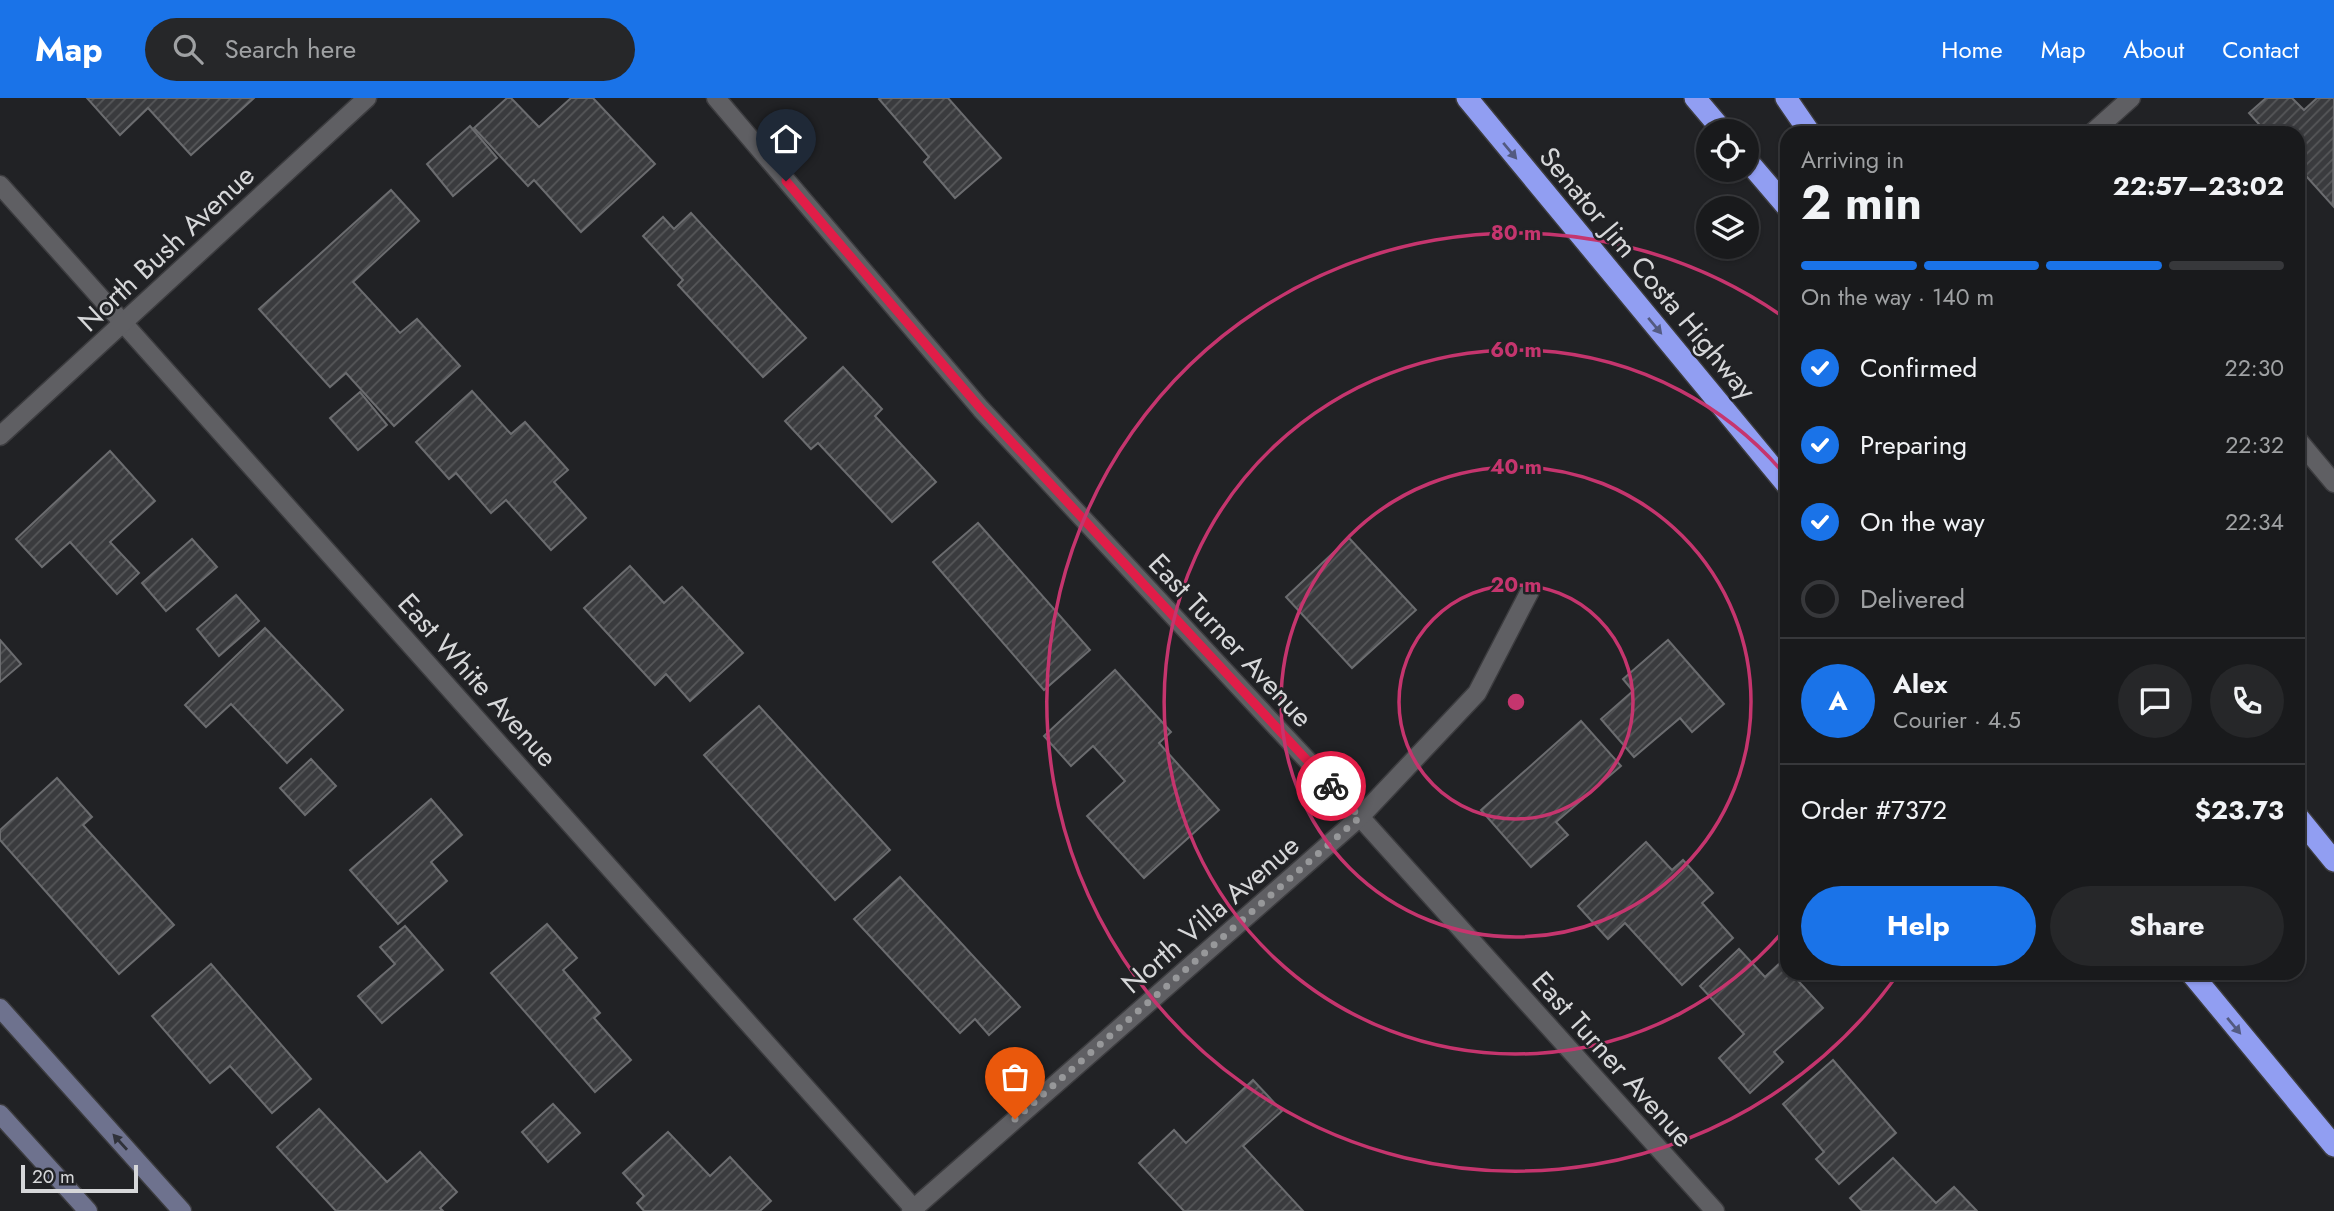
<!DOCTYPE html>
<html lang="en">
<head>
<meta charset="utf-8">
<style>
	:root { --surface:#191a1c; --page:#262729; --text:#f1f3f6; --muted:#9fa1a3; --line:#37383b; --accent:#1a73e8 }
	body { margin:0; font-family:Jost,sans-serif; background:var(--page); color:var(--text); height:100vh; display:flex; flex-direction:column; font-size:26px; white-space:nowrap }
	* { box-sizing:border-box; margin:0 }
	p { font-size:23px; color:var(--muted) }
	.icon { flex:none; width:38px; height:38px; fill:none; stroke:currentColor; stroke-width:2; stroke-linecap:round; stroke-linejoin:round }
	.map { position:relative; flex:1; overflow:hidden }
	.details { position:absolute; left:1780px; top:28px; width:525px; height:854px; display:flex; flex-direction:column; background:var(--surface); border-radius:21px; box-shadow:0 2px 5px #0004,0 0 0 2px var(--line) }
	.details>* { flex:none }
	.buttons { position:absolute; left:1696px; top:21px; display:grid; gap:14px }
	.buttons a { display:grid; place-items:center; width:63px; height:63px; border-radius:50%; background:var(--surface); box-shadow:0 2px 5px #0004,0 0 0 2px var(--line); font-size:35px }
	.scale { position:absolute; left:21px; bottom:18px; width:117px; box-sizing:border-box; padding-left:7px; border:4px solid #d6d7d9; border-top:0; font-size:19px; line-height:24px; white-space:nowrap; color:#d6d7d9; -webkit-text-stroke:5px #212225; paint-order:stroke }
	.pin { position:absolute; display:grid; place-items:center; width:60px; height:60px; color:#fff; margin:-72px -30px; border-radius:50% 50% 50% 0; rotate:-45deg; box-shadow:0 0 7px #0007 }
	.pin .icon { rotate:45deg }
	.courier { position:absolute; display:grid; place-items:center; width:70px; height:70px; margin:-35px; border:5px solid #e11d48; border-radius:50%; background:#fff; color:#222; box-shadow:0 2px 9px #0007 }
	.summary em { font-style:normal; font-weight:700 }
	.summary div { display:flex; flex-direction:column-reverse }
	.summary { display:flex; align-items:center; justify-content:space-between; height:119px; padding:0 21px }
	h1 { font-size:46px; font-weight:700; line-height:52px }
	.bar { display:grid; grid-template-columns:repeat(4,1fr); gap:10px 7px; align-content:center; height:84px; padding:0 21px }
	.bar i { height:9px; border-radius:5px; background:var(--line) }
	.bar .on { background:var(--accent) }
	.bar p { grid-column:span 4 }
	.line { display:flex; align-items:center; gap:18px; padding:0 21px; border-top:2px solid var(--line) }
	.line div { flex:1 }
	.round { display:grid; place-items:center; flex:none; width:74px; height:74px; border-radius:37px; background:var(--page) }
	ol { padding:0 21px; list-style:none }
	li { display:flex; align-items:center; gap:21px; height:77px }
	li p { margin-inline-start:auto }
	li .icon { padding:7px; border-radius:50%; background:var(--accent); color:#fff; stroke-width:4 }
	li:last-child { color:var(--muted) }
	li i { width:38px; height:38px; border:4px solid var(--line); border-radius:50% }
	.primary-button { display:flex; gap:14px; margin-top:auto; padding:14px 21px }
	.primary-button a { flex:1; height:80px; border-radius:42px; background:var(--accent); color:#fff; font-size:28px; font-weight:700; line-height:80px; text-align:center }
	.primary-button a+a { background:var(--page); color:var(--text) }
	header { display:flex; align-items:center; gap:42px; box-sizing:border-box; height:98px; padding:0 35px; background:var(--accent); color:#fff }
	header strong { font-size:33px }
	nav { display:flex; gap:38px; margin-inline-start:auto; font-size:24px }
	.search { width:490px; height:63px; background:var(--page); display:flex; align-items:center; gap:18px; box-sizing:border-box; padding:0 24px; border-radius:38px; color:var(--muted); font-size:26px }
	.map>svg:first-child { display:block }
	.building { fill:url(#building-hatch); stroke:#6b6c6f; stroke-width:2 }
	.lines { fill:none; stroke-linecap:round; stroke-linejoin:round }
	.minor-casing { stroke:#3c3c3f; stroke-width:21 }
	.secondary-casing { stroke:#3c3c3f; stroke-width:21 }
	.motorway-casing { stroke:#3c3c3f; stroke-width:24 }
	.minor { stroke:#5f5f63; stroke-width:18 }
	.secondary { stroke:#6e728e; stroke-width:18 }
	.motorway { stroke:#919ef2; stroke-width:21 }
	.oneway { fill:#535a81 }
	.oneway2 { fill:#30323a }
	.done { stroke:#97989a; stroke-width:7; stroke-dasharray:0 12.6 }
	.route { stroke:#e11d48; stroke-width:9 }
	.ring { fill:none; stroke:#c5356e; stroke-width:3.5 }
	.labels { text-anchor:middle; stroke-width:5; stroke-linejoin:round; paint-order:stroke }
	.street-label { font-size:28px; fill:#d6d7d9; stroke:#212225 }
	.centre { fill:#c5356e; stroke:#212225; stroke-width:3.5 }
	.ring-label { font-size:21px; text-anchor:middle; font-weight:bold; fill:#c5356e; stroke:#212225; stroke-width:5; stroke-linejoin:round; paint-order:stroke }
</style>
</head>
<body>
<header>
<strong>Map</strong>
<div class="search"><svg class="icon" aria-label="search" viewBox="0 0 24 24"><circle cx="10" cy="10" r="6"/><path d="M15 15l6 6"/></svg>Search here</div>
<nav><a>Home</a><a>Map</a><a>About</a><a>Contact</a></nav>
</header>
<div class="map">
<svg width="2334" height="1113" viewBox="0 0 2334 1113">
	<defs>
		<pattern id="building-hatch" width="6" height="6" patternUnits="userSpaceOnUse" patternTransform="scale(1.75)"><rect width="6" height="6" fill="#3a3b3e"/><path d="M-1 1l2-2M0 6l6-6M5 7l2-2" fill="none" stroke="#565759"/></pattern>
	</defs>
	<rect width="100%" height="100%" fill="#212225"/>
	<g class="building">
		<path d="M87 0H254L191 57 148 10 120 37Z"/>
		<path d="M507 0H511L539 29 571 0H593L655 66 581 134 534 82 528 88 474 30Z"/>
		<path d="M880 0H948L1001 60 955 100 924 64 929 59 879 1Z"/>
		<path d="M2266 0H2292L2304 12 2317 0H2334L2333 108 2298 69V35H2267L2249 15Z"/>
		<path d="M470 28 497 60 453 98 427 66Z"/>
		<path d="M391 92 419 123 353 184 400 235 417 221 460 268 394 328 346 275 330 289 259 211Z"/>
		<path d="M691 115 806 240 763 279 678 187 683 182 643 138 663 119 674 131Z"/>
		<path d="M843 269 882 311 875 318 936 384 892 424 818 345 811 351 785 323Z"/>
		<path d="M472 293 511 336 525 324 568 372 554 384 586 420 551 452 506 402 491 415 456 375 449 381 416 344Z"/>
		<path d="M360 294 387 327 358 352 330 320Z"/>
		<path d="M110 353 155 403 110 444 139 475 117 496 70 444 42 469 16 441Z"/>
		<path d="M978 425 1090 552 1044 592 933 464Z"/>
		<path d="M1349 440 1416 512 1352 570 1286 499Z"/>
		<path d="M192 441 217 469 166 513 142 485Z"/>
		<path d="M630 468 664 505 682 489 743 555 690 603 666 576 655 587 584 510Z"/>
		<path d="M236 497 259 523 219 558 197 531Z"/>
		<path d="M265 530 343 612 287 665 231 606 206 629 185 607Z"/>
		<path d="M0 542 21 566 0 584Z"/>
		<path d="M1668 542 1724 606 1692 634 1680 620 1634 659 1601 621 1633 593 1623 581Z"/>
		<path d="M1115 572 1171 634 1159 645 1219 712 1144 780 1087 718 1125 683 1093 648 1071 668 1044 638Z"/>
		<path d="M759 608 890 752 835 802 704 657Z"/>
		<path d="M1581 623 1621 668 1556 724 1568 737 1531 769 1481 712Z"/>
		<path d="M311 661 336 688 305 717 280 690Z"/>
		<path d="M57 680 92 719 83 727 174 827 119 876 0 742V732Z"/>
		<path d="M431 701 462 737 431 764 447 783 398 826 350 772Z"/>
		<path d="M1646 744 1672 772 1683 762 1713 795 1702 805 1733 840 1682 887 1625 825 1608 841 1578 808Z"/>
		<path d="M900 779 1020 909 989 937 975 921 960 935 854 821Z"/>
		<path d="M547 826 577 860 563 872 600 915 594 920 631 962 595 994 491 875Z"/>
		<path d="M405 828 443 872 382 925 358 898 395 866 380 849Z"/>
		<path d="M1739 851 1765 879 1781 864 1787 871V875H1791L1823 910 1774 954 1783 964 1750 995 1719 960 1744 936 1700 888Z"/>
		<path d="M211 866 311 981 272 1015 230 968 210 985 152 918Z"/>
		<path d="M1833 962 1896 1035 1839 1086 1816 1061 1824 1054 1783 1006Z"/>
		<path d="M1253 982 1282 1013 1243 1048 1303 1113H1184L1139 1065 1174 1032 1186 1045Z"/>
		<path d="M553 1006 580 1035 548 1064 522 1034Z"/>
		<path d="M319 1011 387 1084 420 1054 457 1094 440 1110 443 1113H336L277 1049Z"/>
		<path d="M668 1034 710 1078 730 1059 771 1103 760 1113H644L637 1105 644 1098 623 1075Z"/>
		<path d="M1893 1060 1936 1105 1954 1089 1977 1113H1862L1850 1100Z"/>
	</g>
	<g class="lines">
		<defs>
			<g id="minor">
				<path d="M716 0 981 311 1360 719 1715 1113"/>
				<path d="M2092 35 2131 0"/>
				<path d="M0 87 916 1113"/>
				<path d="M0 338 367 0"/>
				<path d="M2298 342 2334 385"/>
				<path d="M911 1113 1360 719 1477 595 1530 493"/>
			</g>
			<g id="secondary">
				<path d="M0 910 182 1113"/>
				<path d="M0 1016 88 1113"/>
			</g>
			<g id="motorway">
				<path d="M1467 0 1787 387"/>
				<path d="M1695 0 1723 33"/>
				<path d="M1786 0 1810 35"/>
				<path d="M1746 61 1787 109"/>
				<path d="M2298 719 2334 763"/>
				<path d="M2191 875 2334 1048"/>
			</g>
		</defs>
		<use href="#minor" class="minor-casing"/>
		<use href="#secondary" class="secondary-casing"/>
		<use href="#motorway" class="motorway-casing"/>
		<use href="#minor" class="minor"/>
		<use href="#secondary" class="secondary"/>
		<use href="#motorway" class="motorway"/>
	</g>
	<defs><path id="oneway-solid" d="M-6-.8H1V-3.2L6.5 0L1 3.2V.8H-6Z" transform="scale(1.75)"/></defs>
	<g class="oneway">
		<use href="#oneway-solid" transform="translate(1510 53) rotate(50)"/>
		<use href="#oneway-solid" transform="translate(1655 228) rotate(50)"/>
		<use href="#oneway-solid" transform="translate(2234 928) rotate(50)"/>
	</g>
	<use class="oneway2" href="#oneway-solid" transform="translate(120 1044) rotate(-132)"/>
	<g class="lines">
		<path class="done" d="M1015 1021 1360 719 1331 688"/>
		<path class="route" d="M786 83 981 311 1331 688"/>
	</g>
	<g class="ring">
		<circle cx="1516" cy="604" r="117"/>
		<circle cx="1516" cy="604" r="235"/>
		<path d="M1786 830A352 352 0 1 1 1786 378"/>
		<path d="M1898 876A469 469 0 1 1 1785 220"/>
	</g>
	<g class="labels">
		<g class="street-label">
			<text transform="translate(166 150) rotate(-43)" y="10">North Bush Avenue</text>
			<text transform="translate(1648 175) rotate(50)" y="10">Senator Jim Costa Highway</text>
			<text transform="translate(1231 542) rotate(47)" y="10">East Turner Avenue</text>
			<text transform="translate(478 582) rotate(48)" y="10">East White Avenue</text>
			<text transform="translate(1210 816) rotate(-41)" y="10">North Villa Avenue</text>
			<text transform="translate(1613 961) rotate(48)" y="10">East Turner Avenue</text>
		</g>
	</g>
	<circle cx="1516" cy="604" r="10" class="centre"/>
	<g class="ring-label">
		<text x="1516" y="142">80 m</text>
		<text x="1516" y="259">60 m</text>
		<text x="1516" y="376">40 m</text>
		<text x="1516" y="494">20 m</text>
	</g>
</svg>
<div class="buttons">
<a><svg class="icon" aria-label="locate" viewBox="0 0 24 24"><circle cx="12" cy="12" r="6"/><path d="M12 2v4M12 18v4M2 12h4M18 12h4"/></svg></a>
<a><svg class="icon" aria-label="layers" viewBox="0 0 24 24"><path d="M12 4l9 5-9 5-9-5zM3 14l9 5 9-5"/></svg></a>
</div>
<div class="scale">20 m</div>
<div class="pin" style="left:1015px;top:1021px;background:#ea580c"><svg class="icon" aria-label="bag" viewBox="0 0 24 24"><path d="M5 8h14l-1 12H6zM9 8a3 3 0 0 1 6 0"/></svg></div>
<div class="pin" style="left:786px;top:83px;background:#1f2937"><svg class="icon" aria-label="home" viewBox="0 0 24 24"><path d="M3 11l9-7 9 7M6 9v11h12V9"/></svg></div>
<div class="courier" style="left:1331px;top:688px"><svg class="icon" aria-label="bike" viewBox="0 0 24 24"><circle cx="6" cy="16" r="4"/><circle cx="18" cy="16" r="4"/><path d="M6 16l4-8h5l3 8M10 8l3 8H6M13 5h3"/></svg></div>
<section class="details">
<div class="summary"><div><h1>2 min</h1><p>Arriving in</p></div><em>22:57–23:02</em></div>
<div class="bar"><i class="on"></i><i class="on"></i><i class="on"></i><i></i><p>On the way · 140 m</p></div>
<ol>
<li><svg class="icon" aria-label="check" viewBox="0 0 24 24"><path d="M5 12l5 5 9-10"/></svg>Confirmed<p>22:30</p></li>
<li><svg class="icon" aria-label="check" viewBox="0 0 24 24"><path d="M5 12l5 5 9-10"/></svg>Preparing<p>22:32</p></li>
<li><svg class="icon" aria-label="check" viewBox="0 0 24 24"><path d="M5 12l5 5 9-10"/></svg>On the way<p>22:34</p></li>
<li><i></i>Delivered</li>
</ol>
<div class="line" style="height:126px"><b class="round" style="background:var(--accent);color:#fff">A</b><div><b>Alex</b><p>Courier · 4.5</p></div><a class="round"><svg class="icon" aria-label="chat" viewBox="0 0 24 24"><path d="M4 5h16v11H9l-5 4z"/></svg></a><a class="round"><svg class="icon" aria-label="phone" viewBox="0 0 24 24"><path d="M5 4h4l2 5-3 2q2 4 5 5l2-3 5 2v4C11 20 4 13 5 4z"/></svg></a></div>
<div class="line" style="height:91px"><div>Order #7372</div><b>$23.73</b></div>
<div class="primary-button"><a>Help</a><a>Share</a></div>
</section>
</div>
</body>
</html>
